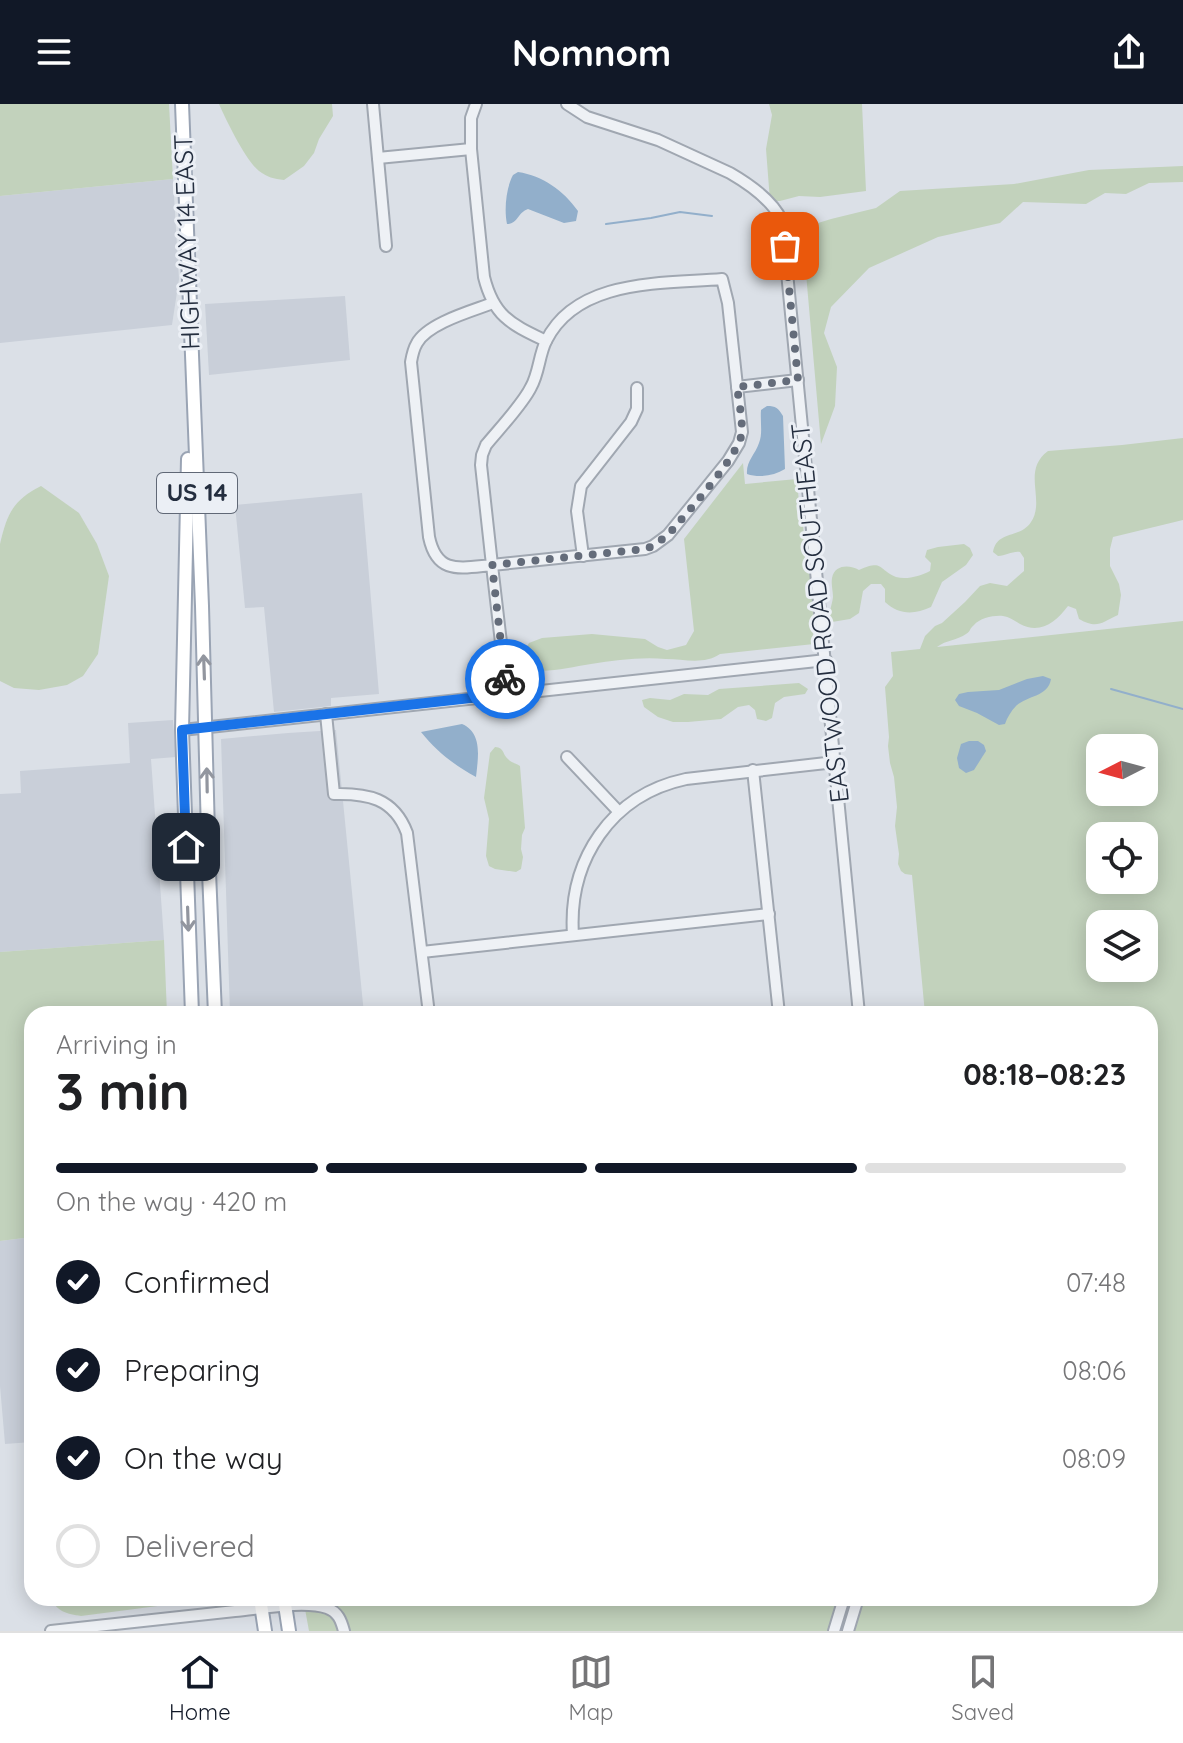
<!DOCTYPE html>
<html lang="en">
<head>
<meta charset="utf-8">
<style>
	:root { --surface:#fff; --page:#f2f2f2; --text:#202124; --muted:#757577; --line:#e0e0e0; --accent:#111827 }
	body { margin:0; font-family:Quicksand,sans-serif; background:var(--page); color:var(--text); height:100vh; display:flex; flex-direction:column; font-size:30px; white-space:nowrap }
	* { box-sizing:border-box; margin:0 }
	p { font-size:26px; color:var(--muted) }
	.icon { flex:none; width:44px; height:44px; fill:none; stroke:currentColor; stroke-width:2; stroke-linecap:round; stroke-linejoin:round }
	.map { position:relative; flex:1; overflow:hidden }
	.side { position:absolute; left:24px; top:902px; width:1134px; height:600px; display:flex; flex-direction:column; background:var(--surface); border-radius:24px; box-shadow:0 4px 20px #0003 }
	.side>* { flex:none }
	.needle { width:52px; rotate:264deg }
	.controls { position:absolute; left:1086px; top:630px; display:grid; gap:16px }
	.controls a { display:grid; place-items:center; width:72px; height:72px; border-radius:16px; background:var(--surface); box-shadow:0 4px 20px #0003; font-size:40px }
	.pin { position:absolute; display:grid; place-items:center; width:68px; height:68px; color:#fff; margin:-34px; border-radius:16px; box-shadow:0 4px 12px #0006 }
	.courier { position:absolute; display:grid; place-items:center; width:80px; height:80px; margin:-40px; border:6px solid #1a73e8; border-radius:50%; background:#fff; color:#222; box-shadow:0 2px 10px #0007 }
	.headline em { font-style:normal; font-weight:700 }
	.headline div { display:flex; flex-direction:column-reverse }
	.headline { display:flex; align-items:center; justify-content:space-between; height:136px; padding:0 32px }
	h1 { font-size:52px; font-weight:700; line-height:60px }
	.bar { display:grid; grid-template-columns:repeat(4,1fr); gap:12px 8px; align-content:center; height:96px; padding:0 32px }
	.bar i { height:10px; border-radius:6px; background:var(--line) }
	.bar .selected { background:var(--accent) }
	.bar p { grid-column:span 4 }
	ol { padding:0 32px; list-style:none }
	li { display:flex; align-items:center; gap:24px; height:88px }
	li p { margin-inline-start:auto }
	li .icon { padding:8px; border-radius:50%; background:var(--accent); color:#fff; stroke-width:4 }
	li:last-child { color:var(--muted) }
	li i { width:44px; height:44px; border:4px solid var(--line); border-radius:50% }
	header { display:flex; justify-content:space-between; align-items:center; height:104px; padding:0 32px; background:var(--accent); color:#fff; font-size:36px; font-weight:700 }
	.dock { display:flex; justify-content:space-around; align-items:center; height:112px; border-top:2px solid var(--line); background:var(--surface); font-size:22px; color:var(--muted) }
	.dock a { display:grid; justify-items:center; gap:4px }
	.dock .selected { color:var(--accent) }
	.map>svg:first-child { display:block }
	.built { fill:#c9cfd9 }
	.green { fill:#c2d2bc; fill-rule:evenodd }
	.water { fill:#92afcb }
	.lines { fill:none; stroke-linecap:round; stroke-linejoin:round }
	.stream { stroke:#92afcb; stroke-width:2 }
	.minor-casing { stroke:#a0a7b1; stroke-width:14 }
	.major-casing { stroke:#9aa4b4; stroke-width:16 }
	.minor { stroke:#eef1f5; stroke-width:10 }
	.major { stroke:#fff; stroke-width:12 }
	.oneway { stroke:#92969f }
	.done { stroke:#646c7a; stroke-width:8; stroke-dasharray:0 14.4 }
	.route { stroke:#1a73e8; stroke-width:10 }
	.labels { text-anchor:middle; stroke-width:6; stroke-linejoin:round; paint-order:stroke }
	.shield { fill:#ebeff5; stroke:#606876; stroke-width:2 }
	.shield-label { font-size:24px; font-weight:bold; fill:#242e3f }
	.street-label { font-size:26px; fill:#242e3f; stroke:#ebeff5 }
</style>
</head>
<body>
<header><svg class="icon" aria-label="menu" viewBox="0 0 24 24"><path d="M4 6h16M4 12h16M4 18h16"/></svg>Nomnom<svg class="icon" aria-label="share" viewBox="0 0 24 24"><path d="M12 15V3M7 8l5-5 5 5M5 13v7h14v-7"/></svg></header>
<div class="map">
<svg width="1183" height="1527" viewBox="0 0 1183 1527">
	<rect width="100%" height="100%" fill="#dbe0e7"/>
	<g class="built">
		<path d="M173 75 179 175 172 221 0 239V92Z"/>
		<path d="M345 192 350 256 209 271 205 200Z"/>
		<path d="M362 389 379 590 331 594V602L274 608 264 503 245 504 235 401Z"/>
		<path d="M173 616 176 653 151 655 164 836 0 848V690L21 689 20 667 130 659 128 619Z"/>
		<path d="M336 626 364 910H230L221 635 288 629Z"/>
		<path d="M32 1133V1338L5 1340 0 1282V1137Z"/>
	</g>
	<g class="green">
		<path d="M0 0H169L173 75 0 92Z"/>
		<path d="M219 0H332L333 12 319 35 314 49 304 62 284 76C274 75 267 73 259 67 246 57 226 16 219 0Z"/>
		<path d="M769 0H862L866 87 820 93 799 92 780 97H770L766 45 772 11Z"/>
		<path d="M1183 62V78L1149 79 1126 90 1105 89 1086 100 1023 98 1000 119 938 133 869 164 831 203 824 229 837 263 835 302 821 340 802 124 831 115 876 104 900 87 1014 80 1089 66Z"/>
		<path d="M1183 334V416L1113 433 1110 445V462L1119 480 1121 491 1118 511C1101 519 1097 525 1079 515L1076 505 1068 502C1056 518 1040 531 1020 520 1015 517 1010 513 1003 512 994 511 980 514 974 521 969 525 971 527 966 530 958 536 946 536 937 543L1183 517V1527H309L303 1494H1150V910H925L912 771 905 770 901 767 898 760 899 750 895 722 897 703 894 673 890 659 888 642 889 633 885 583 893 572 891 548 920 545 925 532 935 522 942 519 965 498 980 482 990 479 1007 482 1024 467V454L1020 448C1012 447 1006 452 998 452L993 448C997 426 1020 435 1031 418 1046 396 1021 367 1048 347L1122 341ZM1100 644H1144V688H1100ZM1100 732H1144V776H1100ZM1100 820H1144V864H1100Z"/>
		<path d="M743 359 745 380 797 375 799 399 802 400 805 455 814 468 818 523 813 529 814 540 720 550C704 561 684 555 666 555 640 553 616 556 591 560 571 563 551 569 530 566 523 556 523 549 529 539L542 534 592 530 645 535 658 543 667 546 686 541 694 527 684 435Z"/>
		<path d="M41 382 79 409 97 440 109 472 98 550 83 572 67 581 39 586 14 584 0 577V440C7 410 13 396 41 382Z"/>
		<path d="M964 440 970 444 973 451 966 461 942 478 931 503C914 511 899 511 885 498V485L881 480H871L863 487 859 509 850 515 832 518C827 509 832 503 833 493 833 487 831 480 832 474 835 460 850 461 859 466 884 455 878 466 896 473 907 476 920 472 930 467L931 459 925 453 927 446 938 443Z"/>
		<path d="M799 579 808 585 805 590 784 593 775 599 772 614 766 617 757 615 755 606 749 601 738 603 721 615 688 618H673L658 613 644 603 642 596 650 594 670 596 684 590 708 591 719 585Z"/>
		<path d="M495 643C505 644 502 650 508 655 511 659 516 659 520 662L525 724 522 731 521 745 523 753 521 765 516 768 495 765 489 762 486 752 489 715 484 694 490 649Z"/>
		<path d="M164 836 167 910H32V1133L0 1137V848Z"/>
		<path d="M51 1494H219L81 1512C67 1510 57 1508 51 1494Z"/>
	</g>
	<g class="water">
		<path d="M518 68C543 72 563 86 578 107L576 117 564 119 528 105C518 108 518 120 507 120 504 106 506 84 513 71Z"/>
		<path d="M767 302C776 302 778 304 783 312L785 365C774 372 759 374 747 370 746 357 755 351 759 339 763 329 760 317 761 306Z"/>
		<path d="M1043 572 1051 575C1048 593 1028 591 1016 602 1011 607 1007 614 1005 620L999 621 977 609 959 602 955 596 959 590 968 588 999 586 1027 575Z"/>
		<path d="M462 620C483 629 478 654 476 673 454 661 436 647 421 628Z"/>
		<path d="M969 637H978L984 641 986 647 974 666 966 669 959 664 957 654 961 640Z"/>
	</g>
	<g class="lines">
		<g class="stream">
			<path d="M606 120 651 114 680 108 712 112"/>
			<path d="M1111 585 1183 605"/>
		</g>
		<defs>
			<g id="minor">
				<path d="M373 0 386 142"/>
				<path d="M476 0 471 14V45L484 173C494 213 511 220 546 237"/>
				<path d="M567 0 587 13 658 36 730 69C749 80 773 97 782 117L859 910"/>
				<path d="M378 54 471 45"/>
				<path d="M493 199C472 207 428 219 417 239 414 244 412 252 411 258L429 433C437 471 460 464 492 461L645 445 653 442 668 431 728 357 739 339 742 328 728 199 722 175C663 180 577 174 546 237 539 251 539 269 531 283 523 300 499 325 486 341L482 351 481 361 492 461 493 470 507 590"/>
				<path d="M737 283 798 276"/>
				<path d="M583 452 577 407 581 382 631 318 637 305V284"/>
				<path d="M326 610 334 690C367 689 394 694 407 729L429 910"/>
				<path d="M182 626 826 556"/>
				<path d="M567 653 619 708"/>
				<path d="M753 666 779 910"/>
				<path d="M573 831C568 756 611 691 686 675L835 658"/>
				<path d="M422 848 769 810"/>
				<path d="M51 1527C112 1520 174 1514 235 1507 259 1505 304 1496 327 1504 338 1508 341 1516 344 1527"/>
				<path d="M834 1527 844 1494"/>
				<path d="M848 1527 858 1494"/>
			</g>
			<g id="major">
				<path d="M182 0 202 502 209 768 215 910"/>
				<path d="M188 355 182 626 192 910"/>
				<path d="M260 1494 265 1527"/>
				<path d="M284 1494 289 1527"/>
			</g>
		</defs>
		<use href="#minor" class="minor-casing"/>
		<use href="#major" class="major-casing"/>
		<use href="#minor" class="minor"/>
		<use href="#major" class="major"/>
	</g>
	<defs><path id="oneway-shaft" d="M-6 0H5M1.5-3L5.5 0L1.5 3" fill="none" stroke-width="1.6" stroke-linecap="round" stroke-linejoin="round" transform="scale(2)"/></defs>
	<g class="oneway">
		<use href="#oneway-shaft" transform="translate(204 563) rotate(-92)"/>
		<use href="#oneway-shaft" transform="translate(207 676) rotate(-91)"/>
		<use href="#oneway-shaft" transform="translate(188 815) rotate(88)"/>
	</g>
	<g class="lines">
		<path class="done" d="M505 575 492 461 645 445 653 442 668 431C685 411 740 351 742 328 742 313 739 297 737 283L798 276 785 142"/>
		<path class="route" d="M186 743 182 626 507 590 505 575"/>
	</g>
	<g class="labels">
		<rect class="shield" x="157" y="369" width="80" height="40" rx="6"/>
		<g class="shield-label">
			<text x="197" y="397">US 14</text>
		</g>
		<g class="street-label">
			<text transform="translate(187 138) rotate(-92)" y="9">HIGHWAY 14 EAST</text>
			<text transform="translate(820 509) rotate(-96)" y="9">EASTWOOD ROAD SOUTHEAST</text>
		</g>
	</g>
</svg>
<div class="controls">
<a><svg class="needle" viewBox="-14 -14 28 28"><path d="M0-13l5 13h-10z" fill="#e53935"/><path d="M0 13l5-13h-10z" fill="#757577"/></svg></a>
<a><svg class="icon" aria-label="locate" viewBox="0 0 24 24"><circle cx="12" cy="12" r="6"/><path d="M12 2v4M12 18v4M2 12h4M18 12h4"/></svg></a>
<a><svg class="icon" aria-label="layers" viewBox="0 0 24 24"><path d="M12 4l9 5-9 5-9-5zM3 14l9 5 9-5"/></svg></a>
</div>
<div class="pin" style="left:785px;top:142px;background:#ea580c"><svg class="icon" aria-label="bag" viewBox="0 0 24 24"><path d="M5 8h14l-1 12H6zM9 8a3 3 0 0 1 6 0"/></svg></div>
<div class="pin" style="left:186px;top:743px;background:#1f2937"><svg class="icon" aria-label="home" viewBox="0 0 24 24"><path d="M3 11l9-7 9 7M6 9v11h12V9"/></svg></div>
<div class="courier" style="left:505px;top:575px"><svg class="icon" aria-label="bike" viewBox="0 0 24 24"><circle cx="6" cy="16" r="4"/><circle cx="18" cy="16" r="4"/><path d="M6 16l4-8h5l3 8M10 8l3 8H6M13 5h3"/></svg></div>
<section class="side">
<div class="headline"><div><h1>3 min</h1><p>Arriving in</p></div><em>08:18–08:23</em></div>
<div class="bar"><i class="selected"></i><i class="selected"></i><i class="selected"></i><i></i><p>On the way · 420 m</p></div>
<ol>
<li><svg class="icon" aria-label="check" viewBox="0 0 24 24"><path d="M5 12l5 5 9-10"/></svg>Confirmed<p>07:48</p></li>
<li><svg class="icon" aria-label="check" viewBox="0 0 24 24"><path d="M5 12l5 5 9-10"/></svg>Preparing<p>08:06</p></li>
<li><svg class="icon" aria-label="check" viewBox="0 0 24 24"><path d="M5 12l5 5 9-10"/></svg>On the way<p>08:09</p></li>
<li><i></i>Delivered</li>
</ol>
</section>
</div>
<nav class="dock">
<a class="selected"><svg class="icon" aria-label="home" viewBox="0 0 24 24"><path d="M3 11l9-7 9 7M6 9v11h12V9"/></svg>Home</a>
<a><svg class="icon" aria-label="map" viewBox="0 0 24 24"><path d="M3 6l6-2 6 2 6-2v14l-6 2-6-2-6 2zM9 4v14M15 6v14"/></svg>Map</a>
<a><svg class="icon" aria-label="saved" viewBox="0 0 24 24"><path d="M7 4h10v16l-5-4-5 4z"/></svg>Saved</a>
</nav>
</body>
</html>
